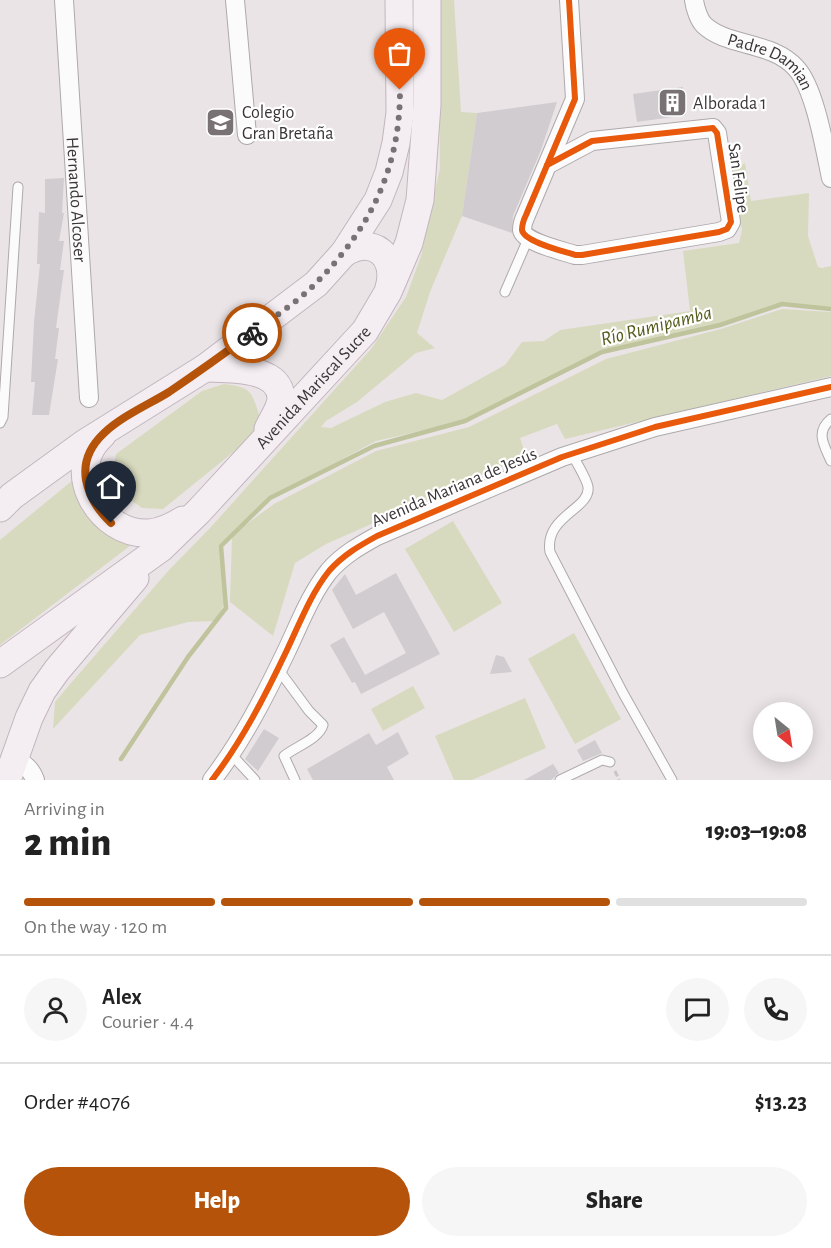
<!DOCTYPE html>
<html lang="en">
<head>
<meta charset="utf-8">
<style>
	:root { --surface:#fff; --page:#f6f6f6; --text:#222; --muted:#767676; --line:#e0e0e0; --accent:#b45309 }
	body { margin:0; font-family:"Alegreya Sans",sans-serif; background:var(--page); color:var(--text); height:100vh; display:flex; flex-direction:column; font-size:22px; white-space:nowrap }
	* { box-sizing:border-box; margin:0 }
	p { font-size:20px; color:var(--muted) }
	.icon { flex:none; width:33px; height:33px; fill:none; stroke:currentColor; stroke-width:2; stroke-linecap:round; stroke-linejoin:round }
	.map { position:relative; height:780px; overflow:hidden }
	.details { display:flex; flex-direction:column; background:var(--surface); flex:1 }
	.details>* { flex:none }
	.needle { width:39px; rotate:150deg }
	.buttons { position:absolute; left:753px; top:702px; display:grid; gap:12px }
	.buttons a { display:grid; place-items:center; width:60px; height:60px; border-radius:50%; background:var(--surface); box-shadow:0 3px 15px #0003; font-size:30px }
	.pin { position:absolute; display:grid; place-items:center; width:51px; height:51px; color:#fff; margin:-62px -26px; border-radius:50% 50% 50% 0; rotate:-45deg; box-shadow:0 0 6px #0007 }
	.pin .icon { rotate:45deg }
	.courier { position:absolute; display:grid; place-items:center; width:60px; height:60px; margin:-30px; border:4px solid #b45309; border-radius:50%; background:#fff; color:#222; box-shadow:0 2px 8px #0007 }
	.overview em { font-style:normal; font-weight:800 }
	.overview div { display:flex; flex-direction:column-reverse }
	.overview { display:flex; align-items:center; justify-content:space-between; height:102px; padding:0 24px }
	h1 { font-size:39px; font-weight:800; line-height:45px }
	.bar { display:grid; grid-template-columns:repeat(4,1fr); gap:9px 6px; align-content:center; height:72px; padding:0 24px }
	.bar i { height:8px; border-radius:4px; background:var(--line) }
	.bar .selected { background:var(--accent) }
	.bar p { grid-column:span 4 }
	.line { display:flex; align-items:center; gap:15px; padding:0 24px; border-top:2px solid var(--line) }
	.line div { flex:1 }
	.round { display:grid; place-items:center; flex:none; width:63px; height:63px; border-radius:32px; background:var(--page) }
	.button { display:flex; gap:12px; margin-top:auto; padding:12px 24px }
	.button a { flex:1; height:69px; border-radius:36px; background:var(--accent); color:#fff; font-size:24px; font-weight:800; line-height:69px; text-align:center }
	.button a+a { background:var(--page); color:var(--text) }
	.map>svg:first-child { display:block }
	.green { fill:#d8dabf }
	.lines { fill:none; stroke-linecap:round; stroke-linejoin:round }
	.stream { stroke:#bfc49c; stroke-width:4.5 }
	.building { fill:#d1cccf }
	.lane-casing { stroke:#aea9ab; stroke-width:11 }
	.street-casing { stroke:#aea9ab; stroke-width:20 }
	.primary-casing { stroke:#c3b5be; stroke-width:29 }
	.path { stroke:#c8c5c7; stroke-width:3; stroke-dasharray:6 3; stroke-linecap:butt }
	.lane { stroke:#fcfbfb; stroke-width:9 }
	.street { stroke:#fcfbfb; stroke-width:18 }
	.primary { stroke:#f4eef2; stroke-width:27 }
	.cycleway-casing { stroke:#fff; stroke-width:10 }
	.cycleway { stroke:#e8590c; stroke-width:6 }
	.done { stroke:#787275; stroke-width:6; stroke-dasharray:0 10.8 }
	.route { stroke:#b45309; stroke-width:8 }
	.labels { text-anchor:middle; stroke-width:4.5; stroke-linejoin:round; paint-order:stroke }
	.street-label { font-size:18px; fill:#3a3538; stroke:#fff }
	.poi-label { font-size:18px; fill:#3a3538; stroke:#fff; text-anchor:start }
	.water-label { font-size:20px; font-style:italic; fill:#545c1b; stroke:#fff }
</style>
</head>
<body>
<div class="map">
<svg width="831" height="780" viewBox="0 0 831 780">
	<rect width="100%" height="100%" fill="#eae4e7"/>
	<g class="green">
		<path d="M438 0H454L461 112 477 113 462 216 430 292 417 333 435 348 416 353 357 402 326 421 321 427 331 428 385 402 416 393 442 400 505 365 522 342 544 341 560 330 690 311 683 251 739 243 742 230 733 169 745 163 751 201 809 193 808 236 818 267 822 268 831 266V307L782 304 721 324 602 352 465 421 376 441 270 498 237 531 274 504 376 451 469 427 606 359 721 329 782 309 831 312V376L565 439 557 424 520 438 526 456 326 544 295 563 273 636 230 602 232 536 221 546 225 602 216 621 188 622 140 635 53 729 55 702 71 683 169 570 210 528 371 349 406 297 421 256 440 168Z"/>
		<path d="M224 384C252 387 252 392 260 418L252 437 163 509 142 508 128 498 117 485 113 472 116 454 202 391Z"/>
		<path d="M79 475C70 514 100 535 135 542L0 645V540Z"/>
		<path d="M453 521 502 603 454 632 405 549Z"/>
		<path d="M574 633 621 719 575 744 528 659Z"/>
		<path d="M413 686 425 708 383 731 371 709Z"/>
		<path d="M525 698 546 748 472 780H454L435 736Z"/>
	</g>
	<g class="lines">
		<path class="stream" d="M121 759 188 657 226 608 221 546 270 498 374 446 465 421 602 352 720 325 782 304 831 309"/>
	</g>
	<g class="building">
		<path d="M683 87 686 115 637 122 633 94Z"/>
		<path d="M557 102 541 150 513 216 512 233 462 216 477 113Z"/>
		<path d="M64 178 62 213H64L59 241H64L60 270H64L56 328H59L55 359H58L49 415H32L35 382H31L34 322 40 264H37L39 212 45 213V179Z"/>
		<path d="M396 573 440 654 361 694 355 682 352 683 330 645 344 637 365 675 406 653 384 612 353 629 332 590 345 574 356 595Z"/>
		<path d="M496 655 504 657 512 672 490 674Z"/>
		<path d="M264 729 279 738 258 771 245 759Z"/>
		<path d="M398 732 409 754 387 767 394 780H313L307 769 369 733 376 745Z"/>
		<path d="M595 740 602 753 583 761 577 750Z"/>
		<path d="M553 764 559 773 551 780H524Z"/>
	</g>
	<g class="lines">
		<defs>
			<g id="lane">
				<path d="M505 292 528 239"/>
				<path d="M831 419C815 432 824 445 831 461"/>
				<path d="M0 423 3 417 18 187"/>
				<path d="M572 454C576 462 587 479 588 487 591 509 544 516 550 552L623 693 672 780"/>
				<path d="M278 669 309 711 323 725C319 739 295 747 284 756L295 780"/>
				<path d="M231 754 255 780"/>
				<path d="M560 780 602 760 610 762"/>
			</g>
			<g id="street">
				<path id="s1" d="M64 0 89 398"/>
				<path d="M235 0 247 135"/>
				<path id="s2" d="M694 0C695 8 699 20 704 25 727 47 772 41 796 68 815 88 825 150 831 178"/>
				<path d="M547 165 592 141 713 128 717 133 731 222 727 229 719 232 582 255H575C563 251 524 242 522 230 522 225 524 219 526 215L575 99 569 0"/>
				<path d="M14 759C25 764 31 769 35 780"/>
				<path d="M212 780C242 741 265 696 286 652 299 625 310 595 329 571 343 555 359 546 377 536L562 457 655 427 831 387"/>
			</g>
			<g id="primary">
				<path d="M344 253C373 235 398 256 389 288"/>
				<path d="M205 368C228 369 280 366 281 398 281 408 272 420 268 429"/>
				<path d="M102 435C62 470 100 536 149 533 162 532 172 527 183 520"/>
				<path d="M0 508 12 496 85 443 205 368 316 284 344 253 378 200 389 172 396 143 400 113 399 0"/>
				<path id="s3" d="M0 664 161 548 199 511 365 331 388 292 409 243 420 200 427 105V0"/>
				<path d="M7 780 29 718 42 691 57 670 135 578"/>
			</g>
		</defs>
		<use href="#lane" class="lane-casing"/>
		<use href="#street" class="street-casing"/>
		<use href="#primary" class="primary-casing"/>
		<path class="path" d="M615 771 619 780"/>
		<use href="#lane" class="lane"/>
		<use href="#street" class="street"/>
		<use href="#primary" class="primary"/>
		<defs>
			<g id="cycleway">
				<path d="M547 165 592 141 713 128 717 133 731 222 727 229 719 232 582 255H575C563 251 524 242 522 230 522 225 524 219 526 215L575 99 569 0"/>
				<path d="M212 780C242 741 265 696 286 652 299 625 310 595 329 571 343 555 359 546 377 536L562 457 655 427 831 387"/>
			</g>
		</defs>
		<use href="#cycleway" class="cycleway-casing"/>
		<use href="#cycleway" class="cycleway"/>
	</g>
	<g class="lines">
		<path class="done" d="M252 333C274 317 299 301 317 282 371 227 400 168 400 90"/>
		<path class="route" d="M111 523C98 510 90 499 86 480 78 433 137 412 169 392 197 373 225 353 252 333"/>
	</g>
	<defs>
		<symbol id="building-square" viewBox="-11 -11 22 22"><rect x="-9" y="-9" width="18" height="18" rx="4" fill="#787275" stroke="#fff"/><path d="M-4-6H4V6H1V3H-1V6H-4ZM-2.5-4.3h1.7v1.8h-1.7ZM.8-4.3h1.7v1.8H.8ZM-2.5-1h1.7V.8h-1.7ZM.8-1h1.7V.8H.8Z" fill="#fff"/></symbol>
		<symbol id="school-square" viewBox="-11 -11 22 22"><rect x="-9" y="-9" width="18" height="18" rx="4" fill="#787275" stroke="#fff"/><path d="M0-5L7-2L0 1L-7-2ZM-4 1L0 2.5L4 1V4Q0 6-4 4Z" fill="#fff"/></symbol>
	</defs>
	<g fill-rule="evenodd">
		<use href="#building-square" x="656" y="86" width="33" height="33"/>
		<use href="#school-square" x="204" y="106" width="33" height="33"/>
	</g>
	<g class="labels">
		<g class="street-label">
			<text dy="6" stroke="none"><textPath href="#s2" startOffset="105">Padre Damian</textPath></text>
			<text transform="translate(739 178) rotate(82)" y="6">San Felipe</text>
			<text dy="6" stroke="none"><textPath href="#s1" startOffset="200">Hernando Alcoser</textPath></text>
			<text dy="6" stroke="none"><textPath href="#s3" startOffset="420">Avenida Mariscal Sucre</textPath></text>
			<text transform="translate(454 487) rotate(-23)" y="6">Avenida Mariana de Jesús</text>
		</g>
		<g class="poi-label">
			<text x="693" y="109">Alborada 1</text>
			<text x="242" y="118">Colegio<tspan x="242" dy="21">Gran Bretaña</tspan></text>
		</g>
		<g class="water-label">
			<text transform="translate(656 325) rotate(-14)" y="7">Río Rumipamba</text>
		</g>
	</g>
</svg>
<div class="buttons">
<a><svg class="needle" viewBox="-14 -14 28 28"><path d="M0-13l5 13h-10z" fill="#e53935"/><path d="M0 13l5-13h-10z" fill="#767676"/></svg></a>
</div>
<div class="pin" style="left:400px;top:90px;background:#ea580c"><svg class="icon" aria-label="bag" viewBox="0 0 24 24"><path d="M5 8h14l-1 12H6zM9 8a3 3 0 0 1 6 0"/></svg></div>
<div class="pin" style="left:111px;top:523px;background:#1f2937"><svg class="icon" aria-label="home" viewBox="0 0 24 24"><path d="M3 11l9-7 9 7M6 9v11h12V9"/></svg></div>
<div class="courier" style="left:252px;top:333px"><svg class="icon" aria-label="bike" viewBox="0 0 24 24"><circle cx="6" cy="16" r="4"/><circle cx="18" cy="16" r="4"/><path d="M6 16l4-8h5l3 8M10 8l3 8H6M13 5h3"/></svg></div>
</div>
<section class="details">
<div class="overview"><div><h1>2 min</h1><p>Arriving in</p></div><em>19:03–19:08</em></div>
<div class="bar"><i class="selected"></i><i class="selected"></i><i class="selected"></i><i></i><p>On the way · 120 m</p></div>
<div class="line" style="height:108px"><a class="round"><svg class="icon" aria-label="person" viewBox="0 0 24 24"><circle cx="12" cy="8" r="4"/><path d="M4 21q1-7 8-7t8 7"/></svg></a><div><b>Alex</b><p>Courier · 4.4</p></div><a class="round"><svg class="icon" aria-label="chat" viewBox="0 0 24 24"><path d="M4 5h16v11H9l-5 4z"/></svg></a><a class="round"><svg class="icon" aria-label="phone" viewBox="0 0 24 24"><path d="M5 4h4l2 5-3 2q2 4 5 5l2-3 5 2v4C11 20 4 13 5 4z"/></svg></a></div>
<div class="line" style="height:78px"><div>Order #4076</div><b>$13.23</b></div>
<div class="button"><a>Help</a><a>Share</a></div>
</section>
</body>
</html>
